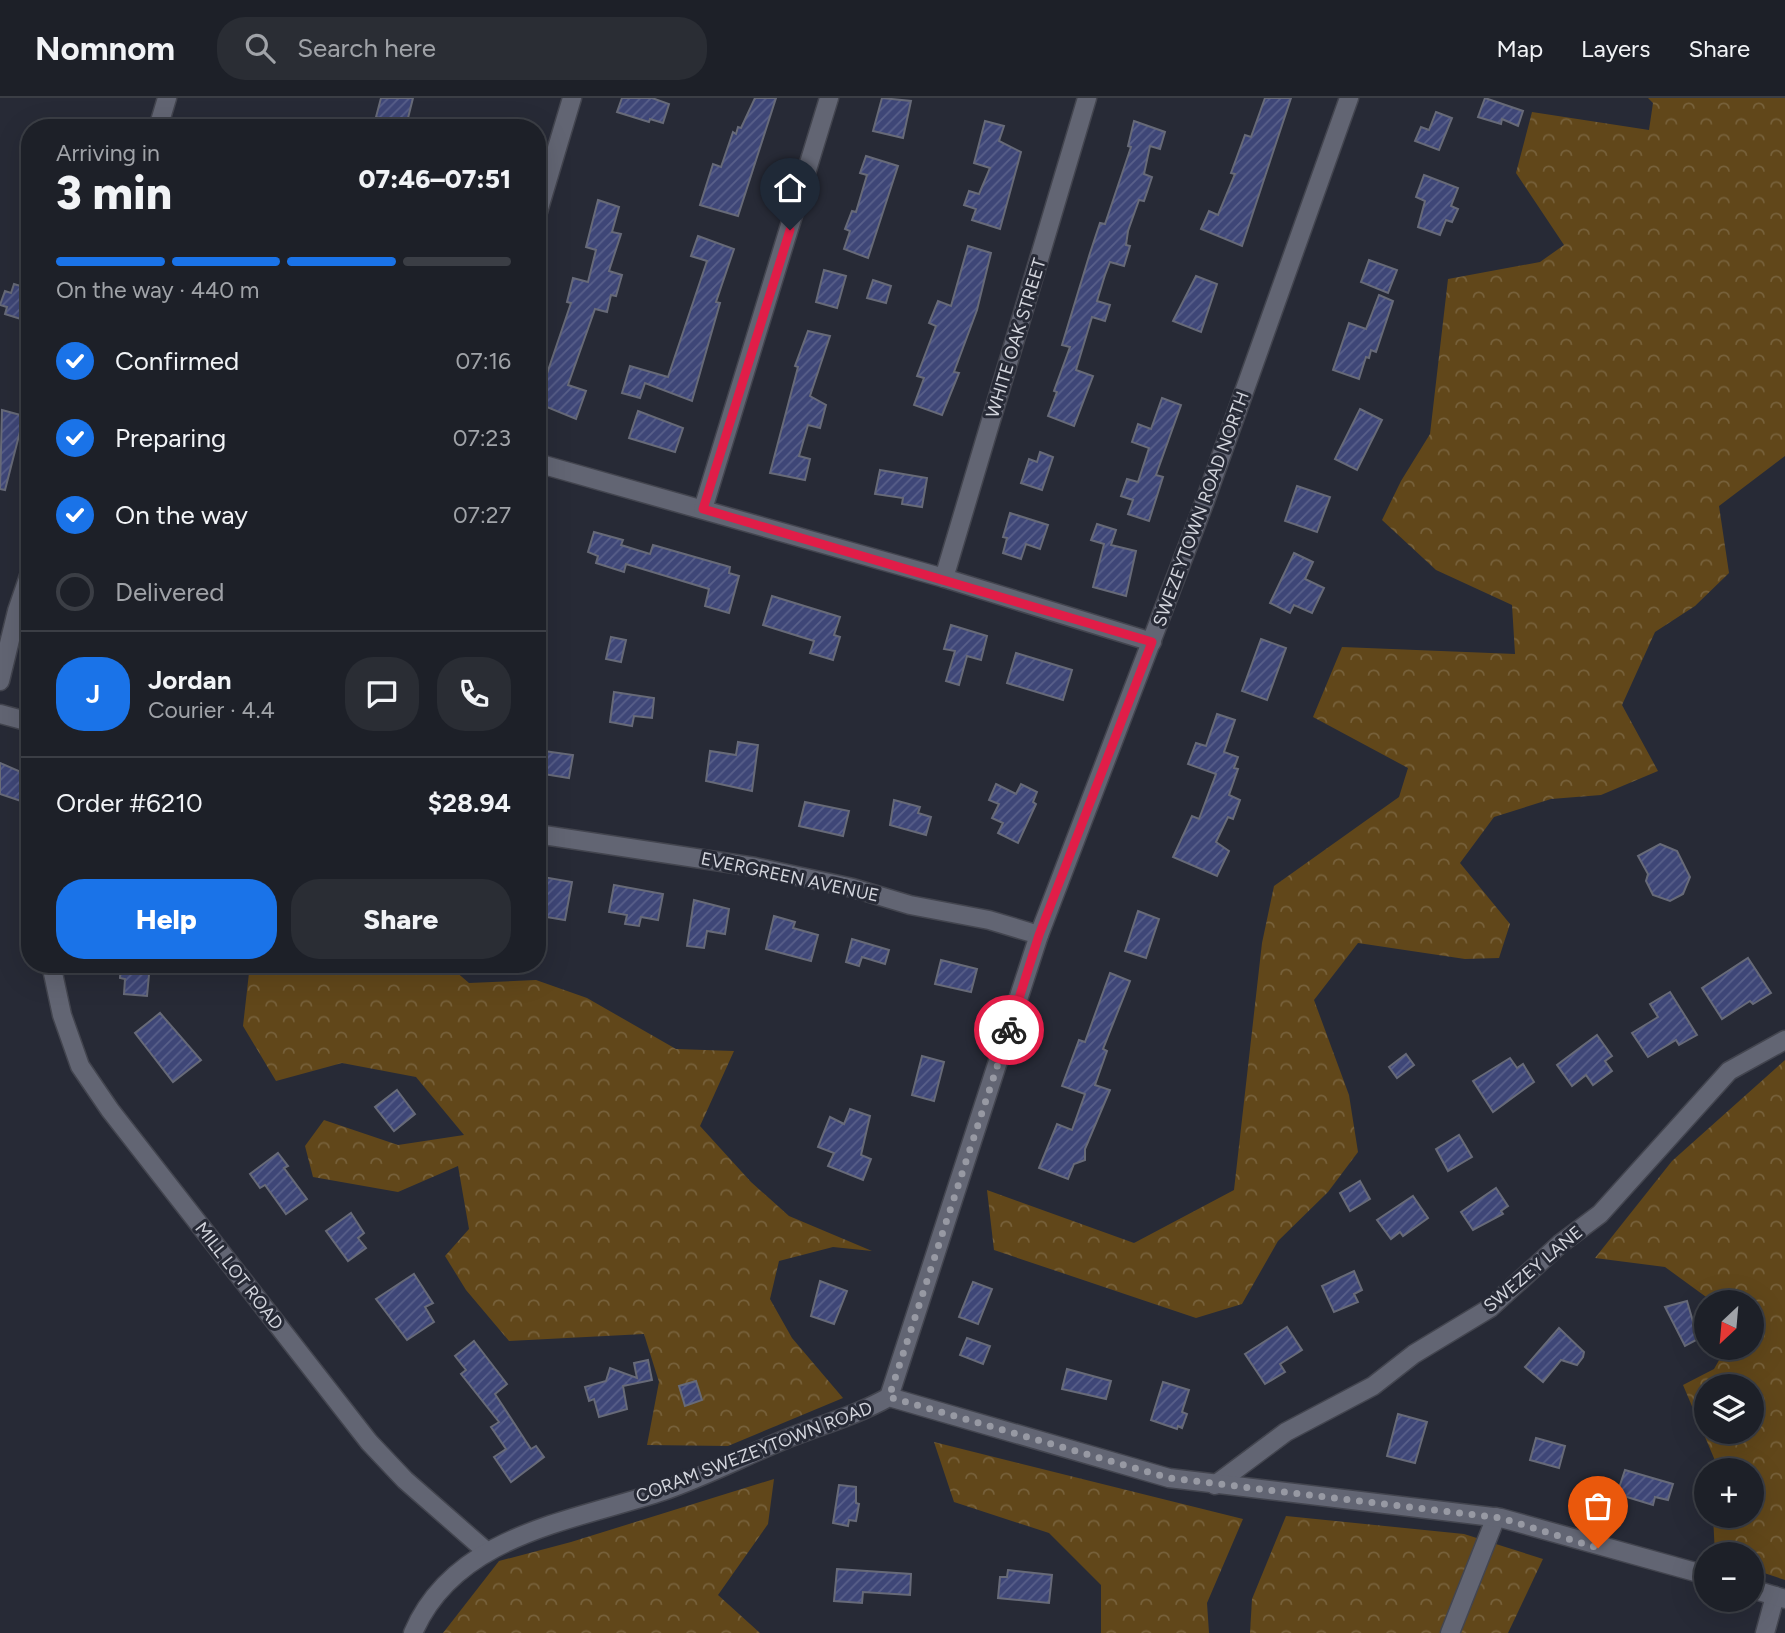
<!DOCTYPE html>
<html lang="en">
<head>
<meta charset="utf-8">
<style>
	:root { --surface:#1d2028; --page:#2a2d34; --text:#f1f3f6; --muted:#a0a3a8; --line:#3b3e45; --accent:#1a73e8 }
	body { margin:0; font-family:Figtree,sans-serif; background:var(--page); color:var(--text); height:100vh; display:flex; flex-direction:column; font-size:26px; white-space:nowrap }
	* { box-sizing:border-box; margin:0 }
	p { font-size:23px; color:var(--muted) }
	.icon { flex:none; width:38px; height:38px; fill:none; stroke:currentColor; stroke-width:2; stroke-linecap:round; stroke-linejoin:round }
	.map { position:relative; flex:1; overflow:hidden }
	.drawer { position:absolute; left:21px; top:21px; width:525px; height:854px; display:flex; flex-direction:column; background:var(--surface); border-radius:28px; box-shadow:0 7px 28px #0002,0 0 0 2px var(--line) }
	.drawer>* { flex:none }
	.needle { width:46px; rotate:206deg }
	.buttons { position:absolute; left:1694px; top:1192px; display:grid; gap:14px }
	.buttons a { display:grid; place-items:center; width:70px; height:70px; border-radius:50%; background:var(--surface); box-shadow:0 7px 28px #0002,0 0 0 2px var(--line); font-size:35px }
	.pin { position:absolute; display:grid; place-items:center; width:60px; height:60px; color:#fff; margin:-72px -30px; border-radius:50% 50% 50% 0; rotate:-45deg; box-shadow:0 0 7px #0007 }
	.pin .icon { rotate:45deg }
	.courier { position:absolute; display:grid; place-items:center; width:70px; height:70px; margin:-35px; border:5px solid #e11d48; border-radius:50%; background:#fff; color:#222; box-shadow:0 2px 9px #0007 }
	.head em { font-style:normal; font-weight:800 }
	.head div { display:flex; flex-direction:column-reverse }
	.head { display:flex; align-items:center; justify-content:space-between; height:119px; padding:0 35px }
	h1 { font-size:46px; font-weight:800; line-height:52px }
	.bar { display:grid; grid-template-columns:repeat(4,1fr); gap:10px 7px; align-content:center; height:84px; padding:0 35px }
	.bar i { height:9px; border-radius:5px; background:var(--line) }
	.bar .on { background:var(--accent) }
	.bar p { grid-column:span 4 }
	.line { display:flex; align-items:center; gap:18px; padding:0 35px; border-top:2px solid var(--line) }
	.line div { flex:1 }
	.round { display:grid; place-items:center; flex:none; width:74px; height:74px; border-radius:28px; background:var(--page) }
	ol { padding:0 35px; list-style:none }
	li { display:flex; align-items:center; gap:21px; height:77px }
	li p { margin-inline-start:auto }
	li .icon { padding:7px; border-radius:50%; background:var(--accent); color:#fff; stroke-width:4 }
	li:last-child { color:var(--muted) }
	li i { width:38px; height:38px; border:4px solid var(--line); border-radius:50% }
	.button { display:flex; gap:14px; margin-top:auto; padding:14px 35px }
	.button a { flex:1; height:80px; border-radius:28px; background:var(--accent); color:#fff; font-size:28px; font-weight:800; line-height:80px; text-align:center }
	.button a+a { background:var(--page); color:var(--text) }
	header { display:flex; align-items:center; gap:42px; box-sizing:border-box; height:98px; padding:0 35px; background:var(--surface); border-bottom:2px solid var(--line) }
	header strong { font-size:33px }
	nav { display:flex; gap:38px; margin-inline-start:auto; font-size:24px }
	.search { width:490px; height:63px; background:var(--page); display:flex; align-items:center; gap:18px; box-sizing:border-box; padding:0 24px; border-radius:28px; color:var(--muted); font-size:26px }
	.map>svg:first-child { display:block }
	.forest { fill:url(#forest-crowns); fill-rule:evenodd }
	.building { fill:url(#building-hatch); stroke:#676a78; stroke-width:2 }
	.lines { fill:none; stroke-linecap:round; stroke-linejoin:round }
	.minor-casing { stroke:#43454f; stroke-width:21 }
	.tertiary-casing { stroke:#43454f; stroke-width:21 }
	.minor { stroke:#626573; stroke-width:18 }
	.tertiary { stroke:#626573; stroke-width:18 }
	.done { stroke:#9799a3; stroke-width:7; stroke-dasharray:0 12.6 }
	.route { stroke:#e11d48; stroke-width:9 }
	.labels { text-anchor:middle; stroke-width:6; stroke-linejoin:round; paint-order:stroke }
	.street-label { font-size:18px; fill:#d3d5dd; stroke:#272a36 }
</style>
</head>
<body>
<header>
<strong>Nomnom</strong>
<div class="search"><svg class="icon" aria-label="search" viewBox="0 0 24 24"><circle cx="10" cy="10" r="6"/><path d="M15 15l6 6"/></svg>Search here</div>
<nav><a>Map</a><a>Layers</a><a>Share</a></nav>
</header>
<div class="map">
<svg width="1785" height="1535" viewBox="0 0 1785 1535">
	<defs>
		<pattern id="forest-crowns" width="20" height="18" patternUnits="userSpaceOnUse" patternTransform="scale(1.75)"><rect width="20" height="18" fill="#61471a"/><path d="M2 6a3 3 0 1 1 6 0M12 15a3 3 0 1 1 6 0" fill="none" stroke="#77613b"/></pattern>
		<pattern id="building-hatch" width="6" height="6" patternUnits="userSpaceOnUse" patternTransform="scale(1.75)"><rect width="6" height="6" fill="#3e4677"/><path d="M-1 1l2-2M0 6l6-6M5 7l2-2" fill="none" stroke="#59608a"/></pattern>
	</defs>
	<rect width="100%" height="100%" fill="#272a36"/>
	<g class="forest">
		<path d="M1648 0H1785V358L1719 408 1729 475 1695 508 1655 534 1622 607 1658 673 1601 697 1551 701 1494 719 1460 765 1510 826 1499 860 1465 861 1358 845 1314 902 1349 997 1358 1054 1328 1094 1278 1143 1242 1206 1196 1220 994 1152 987 1092 1134 1145 1234 1092 1262 845 1274 788 1399 699 1408 670 1313 619 1342 549 1515 556 1512 507 1436 472 1382 422 1401 383 1430 336 1448 181 1540 164 1564 147 1516 75 1532 14 1649 32 1653 5Z"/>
		<path d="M250 866H447L469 885 536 882 587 900 676 951 734 953 700 1028 751 1084 789 1118 872 1153 833 1149 779 1163 770 1201 792 1240 843 1300 728 1348 647 1347 659 1284 644 1236 509 1243 466 1192 445 1158 469 1131 458 1068 398 1094 313 1079 305 1048 324 1022 398 1047 464 1037 416 979 342 965 276 983 243 928Z"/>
		<path d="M1785 962V1482L1752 1471V1456H1715L1713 1418H1752V1372H1719L1683 1287 1714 1271 1726 1250H1752V1204H1713L1665 1169 1595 1160 1672 1063ZM1706 1288H1752V1334H1706Z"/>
		<path d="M934 1344 1243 1421 1207 1505 1209 1535H1101V1487L1049 1435 954 1404Z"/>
		<path d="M774 1381 768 1426 718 1497 760 1535H443L499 1463 571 1444Z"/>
		<path d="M1286 1418 1464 1436 1543 1461 1508 1535H1250L1252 1501Z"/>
	</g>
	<g class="building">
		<path d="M381 0H413L406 28 376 19Z"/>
		<path d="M622 0H652L669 6 663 25 650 21 649 24 617 14Z"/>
		<path d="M755 0H776L738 118 700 107 713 66 721 69 733 34 736 36 738 29 741 30Z"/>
		<path d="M882 0 911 3 903 40 873 33Z"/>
		<path d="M1265 0H1291L1242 148 1201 131 1209 113 1218 117 1235 76 1231 75 1245 37 1251 39Z"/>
		<path d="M1485 0 1523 13 1518 28 1502 21 1501 26 1478 19Z"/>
		<path d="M1436 14 1452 20 1439 52 1415 43 1421 29 1429 32Z"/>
		<path d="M985 23 1004 28 999 43 1021 54 1000 131 972 122 976 111 964 107 969 93 979 96 990 70 974 65Z"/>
		<path d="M1134 23 1165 34 1160 51 1150 48 1144 76 1152 79 1144 103 1139 102 1128 133 1126 147 1130 148 1124 168 1110 164 1105 177 1097 203 1110 207 1105 223 1092 219 1076 272 1093 278 1074 328 1048 318 1057 294 1054 293 1070 249 1062 247 1090 155 1100 125 1105 126 1131 49 1128 48Z"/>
		<path d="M866 58 898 68 868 160 844 151 850 133 845 131 852 113 856 114 867 77 860 75Z"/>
		<path d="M1424 77 1458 90 1451 108 1458 111 1452 124 1446 122 1440 137 1418 129 1425 103 1416 99Z"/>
		<path d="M598 102 619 109 612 134 621 136 609 173 622 177 616 198 611 197 607 214 595 211 568 287 586 293 576 321 537 305 571 205 567 204 573 180 588 184 596 152 586 149Z"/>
		<path d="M698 138 734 151 716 204 720 205 692 303 645 285 640 300 622 295 630 268 668 279 707 163 691 158Z"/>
		<path d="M968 148 991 155 977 212 954 274 959 275 942 317 914 307 924 280 917 278 936 228 929 225 938 203 951 208Z"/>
		<path d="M1369 162 1397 172 1388 195 1361 184Z"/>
		<path d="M824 172 846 178 837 210 816 204Z"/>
		<path d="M1196 178 1217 186 1201 234 1173 223Z"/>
		<path d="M873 182 891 188 886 205 867 200Z"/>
		<path d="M14 186 30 191 27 223 5 216 7 209 0 207 5 193 11 195Z"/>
		<path d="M1379 197 1393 203 1376 254 1371 252 1369 260 1366 259 1359 281 1333 272 1349 225 1366 231Z"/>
		<path d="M808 233 830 238 810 298 826 307 820 330 808 327 799 358 810 361 805 382 770 375 798 269 795 268Z"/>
		<path d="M1162 300 1181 307 1156 377 1163 379 1149 423 1128 416 1133 402 1121 398 1127 381 1138 384 1149 350 1132 344 1138 326 1151 331Z"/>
		<path d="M1360 311 1382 322 1357 372 1335 361Z"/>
		<path d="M2 312 24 318 5 392 0 391Z"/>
		<path d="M638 313 683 330 675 354 629 340Z"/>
		<path d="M1040 354 1053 359 1042 392 1021 385 1029 361 1037 364Z"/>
		<path d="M880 372 927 380 922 409 902 406 903 400 875 396Z"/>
		<path d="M1297 388 1330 399 1317 434 1285 423Z"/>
		<path d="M1010 415 1048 427 1040 451 1026 446 1021 461 1003 455 1007 440 1003 439Z"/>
		<path d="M1097 426 1116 432 1111 447 1136 453 1126 498 1093 489 1104 446 1091 442Z"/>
		<path d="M594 434 623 442 621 447 650 456 653 447 730 469 729 475 739 478 729 515 705 508 709 491 626 466 624 474 596 465 598 458 588 454Z"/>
		<path d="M1294 455 1313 464 1305 481 1324 490 1312 515 1294 507 1290 515 1270 505Z"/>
		<path d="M772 498 840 519 834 537 840 539 833 562 810 555 814 543 763 527Z"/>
		<path d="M951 527 987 538 981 562 967 558 959 587 946 583 955 553 944 551Z"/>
		<path d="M611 539 626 542 621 564 606 561Z"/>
		<path d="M1261 541 1286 550 1267 602 1242 593Z"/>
		<path d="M1016 555 1072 572 1063 602 1007 585Z"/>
		<path d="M614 594 654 600 652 620 634 618 632 628 610 624Z"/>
		<path d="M1217 616 1235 622 1224 654 1238 659 1234 670 1238 671 1229 697 1240 702 1233 721 1228 719 1216 744 1229 753 1217 778 1173 759 1192 718 1199 721 1216 676 1188 666 1196 645 1206 648Z"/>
		<path d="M738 644 758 647 752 693 706 683 710 653 736 657Z"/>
		<path d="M537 652 573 657 569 680 537 675Z"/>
		<path d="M0 665 30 678V706L0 696Z"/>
		<path d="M996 686 1016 696 1021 686 1037 694 1033 704 1036 706 1018 745 998 735 1003 725 992 720 999 706 989 702Z"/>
		<path d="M894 702 920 709 918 715 931 719 926 737 890 727Z"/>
		<path d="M805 704 849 713 843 738 799 728Z"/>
		<path d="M1660 746 1677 753 1690 779 1683 796 1670 803 1653 797 1646 783 1648 776 1638 758Z"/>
		<path d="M537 778 572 784 565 822 540 818Z"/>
		<path d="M614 787 663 796 658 822 641 819 639 828 625 826 627 817 609 814Z"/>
		<path d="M694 802 729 811 725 836 707 833 704 850 687 848Z"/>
		<path d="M1138 813 1159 821 1146 860 1125 853Z"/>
		<path d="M774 818 795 824 793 830 818 837 811 863 766 851Z"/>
		<path d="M852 841 889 852 885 866 862 859 859 868 846 864Z"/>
		<path d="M1748 860 1771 895 1753 906 1750 903 1722 921 1702 890Z"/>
		<path d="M941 862 977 871 971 894 935 886Z"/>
		<path d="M121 866H150L147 898 124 896 125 881 120 880Z"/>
		<path d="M1110 875 1130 883 1103 951 1107 953 1095 987 1110 992 1085 1051V1062L1074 1066 1068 1081 1039 1070 1057 1026 1072 1032 1085 996 1062 988 1079 942 1085 944Z"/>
		<path d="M1670 894 1697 937 1679 947 1676 942 1648 959 1632 935 1658 919 1650 906Z"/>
		<path d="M160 915 201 962 173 984 135 935Z"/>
		<path d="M1597 937 1612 958 1605 963 1612 973 1593 987 1586 977 1572 988 1557 967Z"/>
		<path d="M1406 956 1414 967 1397 980 1389 969Z"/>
		<path d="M922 958 944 964 934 1003 912 997Z"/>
		<path d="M1510 960 1517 970 1523 966 1534 984 1493 1014 1473 983Z"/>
		<path d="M397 992 415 1016 394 1033 375 1009Z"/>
		<path d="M850 1011 870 1018 861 1057 871 1061 863 1082 828 1068 834 1055 818 1049 830 1019 844 1026Z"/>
		<path d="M1459 1037 1472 1059 1448 1073 1436 1051Z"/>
		<path d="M278 1055 288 1068 284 1070 307 1101 286 1116 265 1087 260 1090 250 1076Z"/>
		<path d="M1360 1083 1370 1101 1350 1113 1340 1095Z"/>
		<path d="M1496 1090 1508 1108 1501 1113 1503 1116 1473 1132 1461 1114Z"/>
		<path d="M1413 1098 1428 1120 1403 1138 1400 1134 1391 1141 1377 1122Z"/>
		<path d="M351 1115 364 1135 358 1140 366 1150 348 1163 326 1133Z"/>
		<path d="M1354 1173 1362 1192 1354 1196 1358 1204 1334 1214 1322 1188Z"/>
		<path d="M414 1176 433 1205 425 1209 434 1224 407 1242 376 1201Z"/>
		<path d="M820 1183 847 1193 834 1226 811 1218Z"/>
		<path d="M973 1184 992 1191 978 1226 959 1219Z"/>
		<path d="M1687 1203 1698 1241 1685 1248 1665 1209Z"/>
		<path d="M1287 1229 1302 1252 1280 1266 1285 1274 1265 1286 1245 1256Z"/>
		<path d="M1559 1230 1584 1254 1583 1259 1577 1267 1561 1262 1543 1284 1525 1269Z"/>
		<path d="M967 1240 990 1248 983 1266 960 1257Z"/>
		<path d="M474 1243 507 1286 495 1296 531 1351 536 1348 544 1359 511 1384 494 1359 506 1351 491 1329 499 1324 461 1276 466 1272 455 1258Z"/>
		<path d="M648 1262 652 1282 623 1288 627 1311 599 1319 594 1301 589 1303 585 1289 606 1283 610 1270 637 1280 634 1265Z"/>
		<path d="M1067 1271 1111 1283 1106 1301 1062 1291Z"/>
		<path d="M696 1283 702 1302 685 1308 679 1288Z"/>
		<path d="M1163 1284 1189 1292 1182 1314 1187 1316 1182 1330 1178 1328 1177 1331 1151 1322Z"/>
		<path d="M1398 1316 1427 1324 1415 1365 1387 1358Z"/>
		<path d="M1536 1340 1565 1348 1559 1370 1530 1362Z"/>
		<path d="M1625 1372 1673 1386 1668 1402 1655 1399 1653 1407 1617 1396Z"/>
		<path d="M839 1387 856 1389V1405L859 1406 856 1423 849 1422 848 1428 833 1425Z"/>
		<path d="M837 1471 911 1476 910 1497 863 1494 862 1505 834 1503Z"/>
		<path d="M1008 1472 1052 1477 1049 1505 998 1500 1000 1479H1007Z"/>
	</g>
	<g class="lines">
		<defs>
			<g id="minor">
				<path d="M158 30 167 0"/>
				<path d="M537 117 572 0"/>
				<path d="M537 365 944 480 1152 544"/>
				<path d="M703 411 829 0"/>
				<path d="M944 480 1087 0"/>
				<path d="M0 583 17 513 30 475"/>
				<path d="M0 616 30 624"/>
				<path d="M537 736 755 769 853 790 910 807 989 822 1039 837"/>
				<path d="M51 866 62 917 80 968 110 1012 369 1344 405 1382 486 1453"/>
				<path d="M889 1299 1039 837 1205 403 1349 0"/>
				<path d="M1450 1535 1496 1419"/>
				<path d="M1765 1535 1775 1498"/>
			</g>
			<g id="tertiary">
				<path d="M1215 1387 1286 1334 1373 1288 1414 1256 1490 1210 1560 1146 1600 1116 1729 973 1785 942"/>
				<path d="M1752 1491 1785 1501"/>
				<path d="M413 1535C455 1436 574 1423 663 1393 707 1378 748 1356 791 1339 824 1326 857 1317 889 1299L1169 1380 1501 1420 1706 1477"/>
			</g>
		</defs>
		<use href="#minor" class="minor-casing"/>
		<use href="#tertiary" class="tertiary-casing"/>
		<use href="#minor" class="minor"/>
		<use href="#tertiary" class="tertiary"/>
	</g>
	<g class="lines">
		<path class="done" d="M1009 932 889 1299 1169 1380 1501 1420 1598 1450"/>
		<path class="route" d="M790 132 703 411 1152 544 1039 837 1009 932"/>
	</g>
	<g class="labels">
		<g class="street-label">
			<text transform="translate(1016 240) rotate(-73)" y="6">WHITE OAK STREET</text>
			<text transform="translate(1201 411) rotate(-70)" y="6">SWEZEYTOWN ROAD NORTH</text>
			<text transform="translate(790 779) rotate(12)" y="6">EVERGREEN AVENUE</text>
			<text transform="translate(1533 1171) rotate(-40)" y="6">SWEZEY LANE</text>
			<text transform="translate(239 1178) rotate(52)" y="6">MILL LOT ROAD</text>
			<text transform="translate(754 1354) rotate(-21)" y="6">CORAM SWEZEYTOWN ROAD</text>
		</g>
	</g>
</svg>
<div class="buttons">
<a><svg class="needle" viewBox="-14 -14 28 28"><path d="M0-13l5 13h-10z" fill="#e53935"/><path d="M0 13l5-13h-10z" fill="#a0a3a8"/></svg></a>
<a><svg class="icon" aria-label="layers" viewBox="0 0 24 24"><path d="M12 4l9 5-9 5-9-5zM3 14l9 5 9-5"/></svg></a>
<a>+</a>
<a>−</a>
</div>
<div class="pin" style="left:1598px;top:1450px;background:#ea580c"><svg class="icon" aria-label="bag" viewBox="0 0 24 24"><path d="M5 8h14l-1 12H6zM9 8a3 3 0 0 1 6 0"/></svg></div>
<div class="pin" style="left:790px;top:132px;background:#1f2937"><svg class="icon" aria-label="home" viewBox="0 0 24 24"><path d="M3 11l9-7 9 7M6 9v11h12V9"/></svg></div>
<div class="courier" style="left:1009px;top:932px"><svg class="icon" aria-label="bike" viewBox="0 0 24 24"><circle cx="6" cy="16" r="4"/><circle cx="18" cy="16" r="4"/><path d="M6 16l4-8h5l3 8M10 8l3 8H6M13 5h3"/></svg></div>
<section class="drawer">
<div class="head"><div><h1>3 min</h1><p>Arriving in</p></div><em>07:46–07:51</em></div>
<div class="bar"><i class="on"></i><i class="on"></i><i class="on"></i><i></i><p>On the way · 440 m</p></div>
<ol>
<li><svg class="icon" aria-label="check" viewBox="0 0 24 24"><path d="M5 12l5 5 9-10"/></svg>Confirmed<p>07:16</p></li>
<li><svg class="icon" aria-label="check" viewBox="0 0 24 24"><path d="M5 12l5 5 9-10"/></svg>Preparing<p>07:23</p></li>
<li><svg class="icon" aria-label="check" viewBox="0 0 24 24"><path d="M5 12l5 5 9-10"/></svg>On the way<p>07:27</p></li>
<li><i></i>Delivered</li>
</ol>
<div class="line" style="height:126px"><b class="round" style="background:var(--accent);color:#fff">J</b><div><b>Jordan</b><p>Courier · 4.4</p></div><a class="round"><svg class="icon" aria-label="chat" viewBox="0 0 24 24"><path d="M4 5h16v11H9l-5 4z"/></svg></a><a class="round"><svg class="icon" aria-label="phone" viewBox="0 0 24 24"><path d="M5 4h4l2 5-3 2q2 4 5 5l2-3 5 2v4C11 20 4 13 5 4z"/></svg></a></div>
<div class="line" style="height:91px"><div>Order #6210</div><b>$28.94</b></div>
<div class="button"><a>Help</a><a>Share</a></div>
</section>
</div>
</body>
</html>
